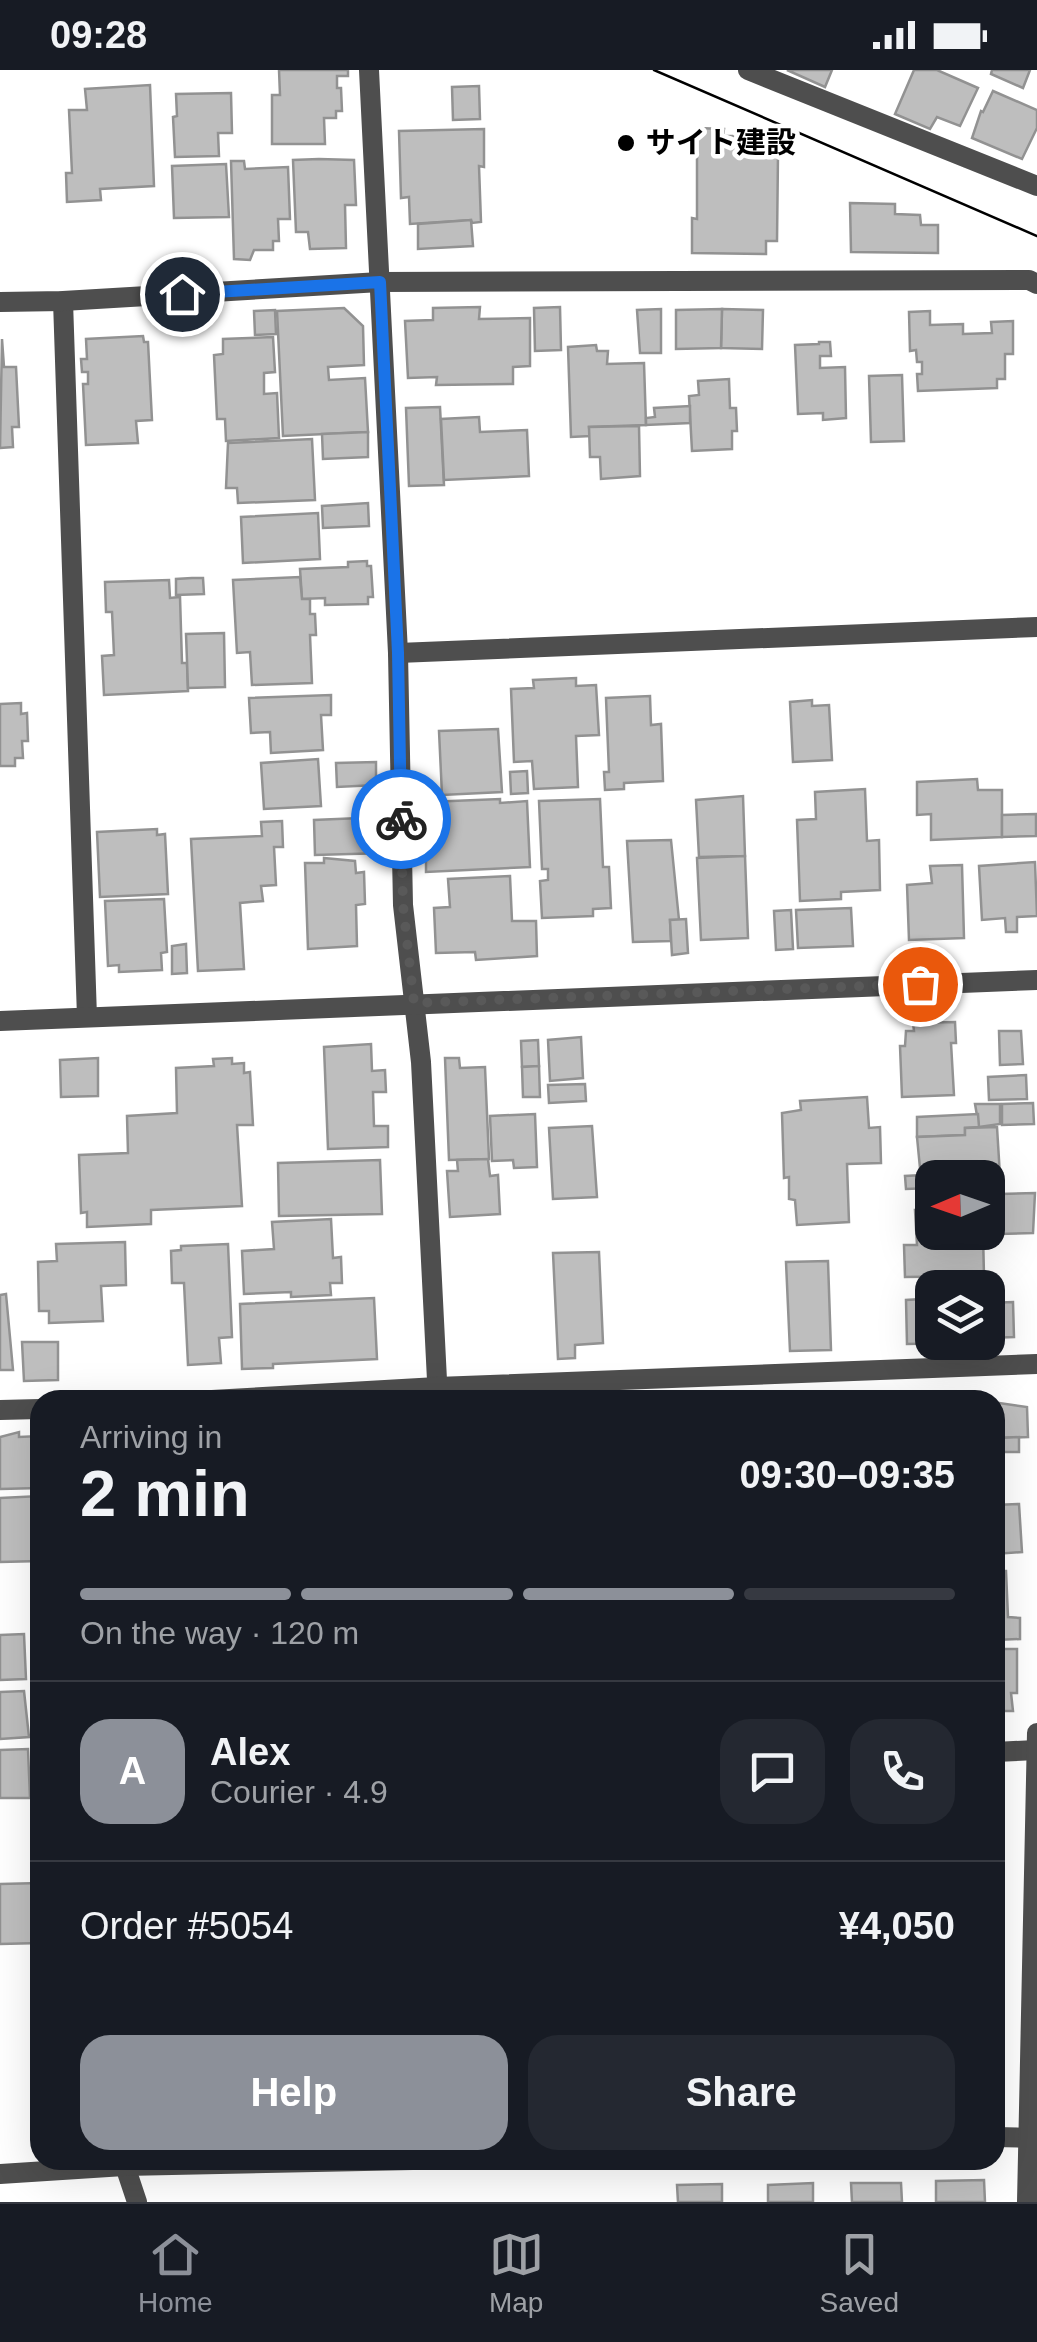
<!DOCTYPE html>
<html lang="en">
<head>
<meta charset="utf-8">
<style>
	:root { --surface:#171b24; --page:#242831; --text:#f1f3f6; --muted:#9ea1a6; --line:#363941; --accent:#8c9099 }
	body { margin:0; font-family:Arial,"Noto Sans JP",sans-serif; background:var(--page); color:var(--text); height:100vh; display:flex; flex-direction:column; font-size:38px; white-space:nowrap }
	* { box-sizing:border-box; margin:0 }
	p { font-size:32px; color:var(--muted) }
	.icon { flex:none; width:55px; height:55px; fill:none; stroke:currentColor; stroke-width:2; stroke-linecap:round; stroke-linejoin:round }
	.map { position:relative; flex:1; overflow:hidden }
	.sheet { position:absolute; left:30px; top:1320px; width:975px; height:780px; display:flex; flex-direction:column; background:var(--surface); border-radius:30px; box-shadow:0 10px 40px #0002 }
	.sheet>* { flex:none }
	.needle { width:65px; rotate:268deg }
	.buttons { position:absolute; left:915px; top:1090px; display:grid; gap:20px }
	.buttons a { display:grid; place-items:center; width:90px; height:90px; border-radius:20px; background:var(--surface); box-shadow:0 10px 40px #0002; font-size:50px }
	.pin { position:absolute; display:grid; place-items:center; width:85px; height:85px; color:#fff; margin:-42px; border:5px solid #fff; border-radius:50%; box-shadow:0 2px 10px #0007 }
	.courier { position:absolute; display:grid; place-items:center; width:100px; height:100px; margin:-50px; border:8px solid #1a73e8; border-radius:50%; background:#fff; color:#222; box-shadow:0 2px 12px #0007 }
	.overview em { font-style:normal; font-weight:800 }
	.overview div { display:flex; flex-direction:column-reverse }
	.overview { display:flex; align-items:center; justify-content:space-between; height:170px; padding:0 50px }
	h1 { font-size:65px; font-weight:800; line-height:75px }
	.bar { display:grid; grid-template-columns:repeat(4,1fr); gap:15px 10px; align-content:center; height:120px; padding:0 50px }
	.bar i { height:12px; border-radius:8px; background:var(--line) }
	.bar .selected { background:var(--accent) }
	.bar p { grid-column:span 4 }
	.line { display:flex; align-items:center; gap:25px; padding:0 50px; border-top:2px solid var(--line) }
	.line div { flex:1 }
	.round { display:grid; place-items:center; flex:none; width:105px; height:105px; border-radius:30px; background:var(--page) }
	.cta { display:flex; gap:20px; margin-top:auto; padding:20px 50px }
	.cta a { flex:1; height:115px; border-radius:30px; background:var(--accent); color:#fff; font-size:40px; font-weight:800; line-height:115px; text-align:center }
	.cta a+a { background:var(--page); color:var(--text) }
	.status { display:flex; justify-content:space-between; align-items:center; height:70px; padding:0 50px; background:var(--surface); direction:ltr }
	.status svg { height:28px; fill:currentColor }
	.menu { display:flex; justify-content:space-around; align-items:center; height:140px; border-top:2px solid var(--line); background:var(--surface); font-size:28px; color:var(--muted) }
	.menu a { display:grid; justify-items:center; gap:5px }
	.menu .selected { color:var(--accent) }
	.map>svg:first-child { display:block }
	.building { fill:#bebebe; stroke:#929292; stroke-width:2.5 }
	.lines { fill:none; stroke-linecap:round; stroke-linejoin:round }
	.minor { stroke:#4e4e4e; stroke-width:20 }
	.tertiary { stroke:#4e4e4e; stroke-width:20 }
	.tram { stroke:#000; stroke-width:2.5 }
	.done { stroke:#595959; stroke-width:10; stroke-dasharray:0 18 }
	.route { stroke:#1a73e8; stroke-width:12 }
	.poi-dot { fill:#000; stroke:#fff; stroke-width:4 }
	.labels { text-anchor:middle; stroke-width:9; stroke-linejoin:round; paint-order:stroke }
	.poi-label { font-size:30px; font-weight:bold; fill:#000; stroke:#fff; text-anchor:start }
</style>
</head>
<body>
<div class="status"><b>09:28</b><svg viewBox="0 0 49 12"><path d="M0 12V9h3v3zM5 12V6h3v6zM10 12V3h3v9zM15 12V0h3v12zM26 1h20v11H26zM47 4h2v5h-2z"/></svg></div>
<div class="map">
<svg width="1037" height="2132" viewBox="0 0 1037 2132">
	<rect width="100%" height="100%" fill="#fff"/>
	<g class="building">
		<path d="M279 0H348V6H337V18H341L342 41H336V48H324L325 74H272V25H280Z"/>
		<path d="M787 0H832L825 17Z"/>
		<path d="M914 0H937L978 18 960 56 937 47 930 59 895 44Z"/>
		<path d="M992 0H1030L1023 18 991 4Z"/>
		<path d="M150 15 154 116 100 119 101 130 67 132 66 103H72L69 40H87L85 19Z"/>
		<path d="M479 16 480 49 453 50 452 17Z"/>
		<path d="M993 21 1037 40V58L1022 89 972 68 981 41 983 42Z"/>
		<path d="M231 23 232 63H218L219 86 175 87 173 47 177 46 176 24Z"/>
		<path d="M697 58 724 59 723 66H734V73L754 74 753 85H778L777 171H766V184L692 183V148L697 149Z"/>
		<path d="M484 59V97L479 96 481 152 472 153 471 150 410 154 409 127 401 128 399 61Z"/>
		<path d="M319 89 354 90 356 135H345L346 178 310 179 308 162H296L293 90Z"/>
		<path d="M231 91H244L245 99 288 97 290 149H278L279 171H273V180H254L250 190 234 189Z"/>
		<path d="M226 94 229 147 174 148 172 96Z"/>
		<path d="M850 133 895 134V144L920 145 921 155H938V183L851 182Z"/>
		<path d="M471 150 473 176 418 179V154Z"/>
		<path d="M480 237 479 249 530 248V296L513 297V314L436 315 437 307 408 308 405 251 433 250V238Z"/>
		<path d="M560 237 561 280 535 281 534 238Z"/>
		<path d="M344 238 363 256 364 295 328 297 329 310 365 308 368 362 283 366 277 241Z"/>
		<path d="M661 239V283H640L637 240Z"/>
		<path d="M722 239 763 240 762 279 721 278Z"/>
		<path d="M722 239 721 278 676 279V240Z"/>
		<path d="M275 240 276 264 255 265 254 241Z"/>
		<path d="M930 241V255L963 254V264L992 263 991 252 1013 251V284H1005V309H997V318L918 321 917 304H922V292H917L916 280 910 281 909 242Z"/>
		<path d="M143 266 144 272H148L152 350 136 351 138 373 86 375 83 314H88V302H82L81 289H87L86 269Z"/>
		<path d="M273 267 275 302 264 303V324L277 323 279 368 226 371 225 349H217L214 285 223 284V269Z"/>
		<path d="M2 269 4 297H16L19 357H12L13 377 0 378Z"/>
		<path d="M819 272H830L831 286H820V298L845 297 846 348 823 350V343L798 344 795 275 819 274Z"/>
		<path d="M596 275 597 281H608L607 294 644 293 646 355 589 357 590 366 571 367 568 277Z"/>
		<path d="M902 305 904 371 871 372 869 306Z"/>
		<path d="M729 309 730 338H736L737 361H732V379L692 381 689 326 699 325 698 311Z"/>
		<path d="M690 336V353L646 355V348L655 347 654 338Z"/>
		<path d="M440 337 444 415 409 416 406 338Z"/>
		<path d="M479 347 480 362 527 360 529 406 444 410 441 349Z"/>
		<path d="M639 356 640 406 601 409 600 387H590L589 357Z"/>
		<path d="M368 362V387L323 389 322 364Z"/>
		<path d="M312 369 315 430 238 433 237 418H226L228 373Z"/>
		<path d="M368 433 369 456 323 458 322 436Z"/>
		<path d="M318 443 320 489 243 493 241 447Z"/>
		<path d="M367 491V496H371L373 527H368V534L325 535V528L302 529 300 499 348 497V492Z"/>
		<path d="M300 507 302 529H310V544H315L316 565H310L312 613 252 615 250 582 237 583 233 510Z"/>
		<path d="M192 508H203L204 524 176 525V509Z"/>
		<path d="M169 510 170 528 180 527 182 593H187L188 621 104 625 102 586 114 585 112 542H106L105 512Z"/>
		<path d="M224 563 225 617 188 618 186 564Z"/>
		<path d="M576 608V616L596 615 599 665 576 666 578 717 534 719 532 691 514 692 511 619 534 618 533 610Z"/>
		<path d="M331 625V645H321L323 680 271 683 270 662 251 663 249 628Z"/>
		<path d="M650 626 651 655 661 654 663 711 624 713V719L605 720 604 702H609L606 628Z"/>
		<path d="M812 630V636L829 635 832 690 793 692 790 632Z"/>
		<path d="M21 633V644L27 643 28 671H22L23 688H15V696H0V634Z"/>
		<path d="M498 659 502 722 442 725 439 661Z"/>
		<path d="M318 689 321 736 264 739 261 693Z"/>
		<path d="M376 692V715L337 717 336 693Z"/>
		<path d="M527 701 528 723 511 724 510 702Z"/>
		<path d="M977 709 978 720H1002V767L931 770V744L917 745V712Z"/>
		<path d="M865 719 867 771 879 770 880 820 841 822V829L800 831 797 750 816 749 815 722Z"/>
		<path d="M743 726 745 786 699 787 696 730Z"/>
		<path d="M500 729V733L527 731 530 797 426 802V783H431L428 732Z"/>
		<path d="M600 729 603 797H609L611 838 593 839V846L542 848 540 811 548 810V799H542L539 731Z"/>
		<path d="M1036 744V766L1002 767V745Z"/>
		<path d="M384 747 386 783 315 785 314 750Z"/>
		<path d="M282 751 283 777H274L276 815 261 816 263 831 240 833 244 899 198 901 191 769 262 766 261 752Z"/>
		<path d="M157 759V765L165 764 168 824 100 827 97 762Z"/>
		<path d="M671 770 679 850H670L671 871 633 872 627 771Z"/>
		<path d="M745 786 748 868 701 870 697 788Z"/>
		<path d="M324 788 355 791 356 803 364 802 365 834 356 835 357 876 308 879 305 793H324Z"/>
		<path d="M1035 792 1037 846 1017 847V862H1006L1005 848 982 850 979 796Z"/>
		<path d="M962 795 964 868 909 870 907 815 932 813 930 796Z"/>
		<path d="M510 806 512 851H536L537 886 476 890 475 882 436 883 434 838 450 837 448 809Z"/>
		<path d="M164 829 167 882 161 883 162 900 119 902V895L108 896 105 831Z"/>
		<path d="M851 838 853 876 798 878 796 840Z"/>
		<path d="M791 840 793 879 776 880 774 841Z"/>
		<path d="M686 849 688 883 672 885 670 850Z"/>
		<path d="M186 874 187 903 172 904V876Z"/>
		<path d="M955 952 956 973H951L954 1025 902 1027 900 976H905L906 961H914L913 953Z"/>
		<path d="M999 961H1021L1023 994 1000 995Z"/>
		<path d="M581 967 583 1008 550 1011 548 970Z"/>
		<path d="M538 970 539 996 522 997 521 971Z"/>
		<path d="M371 974 372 1001 385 1000 386 1022H373L374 1056H388V1077L328 1079 324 977Z"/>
		<path d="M98 988V1026L61 1027 60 990Z"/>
		<path d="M232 988V994L244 993V1003L250 1002 253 1055H237L242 1136 151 1140V1154L87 1157V1142L81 1143 79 1085 128 1083 127 1046 177 1043 176 998 214 996 213 989Z"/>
		<path d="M445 988H459L460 998 485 997 489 1089 449 1090Z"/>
		<path d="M539 996 540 1027H523L522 997Z"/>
		<path d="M1026 1005 1027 1029 989 1030 988 1007Z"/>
		<path d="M585 1014 586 1031 549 1033 548 1015Z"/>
		<path d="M867 1027 869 1058 880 1057 881 1093 847 1094 849 1152 797 1155 795 1130 789 1129V1107L784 1108 782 1043 801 1040 800 1031Z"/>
		<path d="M1033 1033 1034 1054 1002 1055V1034Z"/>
		<path d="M975 1034H1000V1054L979 1057Z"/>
		<path d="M535 1044 537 1097 514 1098 513 1090 492 1091 490 1046Z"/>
		<path d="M978 1044 979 1057 965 1058V1065L917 1067V1047Z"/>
		<path d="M592 1056 597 1127 553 1129 549 1058Z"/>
		<path d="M997 1057 1000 1106H968L967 1096 920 1098 917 1067 965 1065V1058Z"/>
		<path d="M488 1089 490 1106 498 1105 500 1144 450 1147 447 1101H458L457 1090Z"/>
		<path d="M380 1090 382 1144 279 1146 278 1093Z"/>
		<path d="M961 1103V1108H932V1118L906 1119 905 1106Z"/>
		<path d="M1035 1123 1033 1163 999 1164 1000 1124Z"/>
		<path d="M922 1125H932V1162H988V1135H999V1164H983L984 1206 905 1207 904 1175H917L915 1140H923Z"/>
		<path d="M331 1149 333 1188 341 1187 342 1213H330L331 1225 291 1227V1222L244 1224 242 1181 274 1179 272 1152Z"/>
		<path d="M125 1172 126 1215 101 1216 103 1251 49 1253V1241H39L38 1192 57 1191 56 1174Z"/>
		<path d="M228 1174 232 1267 219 1268 221 1293 188 1295 184 1213H172L171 1181 181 1180V1176Z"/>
		<path d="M599 1182 603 1273 575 1275V1288L558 1289 553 1183Z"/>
		<path d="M828 1191 831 1280 790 1281 786 1192Z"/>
		<path d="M981 1214V1218H932V1272L957 1273 907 1274 906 1230 922 1229 921 1216Z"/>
		<path d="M6 1224 13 1300H0V1225Z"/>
		<path d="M374 1228 377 1289 273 1294V1298L242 1299 240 1234Z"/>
		<path d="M1013 1232 1014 1267 988 1268V1233Z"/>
		<path d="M22 1272H58V1310L24 1311Z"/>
		<path d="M999 1333 1027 1337 1028 1367 1000 1368Z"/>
		<path d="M19 1362V1367L40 1366V1418L0 1419V1367Z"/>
		<path d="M1019 1367V1382H1000V1368Z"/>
		<path d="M40 1426V1491L0 1492V1428Z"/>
		<path d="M1019 1434 1022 1482 995 1484V1435Z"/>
		<path d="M995 1501H1006L1008 1547 1020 1548V1569L995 1570Z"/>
		<path d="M24 1564 26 1609 0 1610V1565Z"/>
		<path d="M995 1579H1017V1623H1011L1013 1641H995Z"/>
		<path d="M24 1621 29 1667 0 1669V1622Z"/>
		<path d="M28 1679 30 1728H0V1680Z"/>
		<path d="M40 1813V1873L0 1874V1814Z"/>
		<path d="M984 2110 985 2132H936V2111Z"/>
		<path d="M813 2113V2132H768V2115Z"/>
		<path d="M851 2113H901L902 2132H852Z"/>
		<path d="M722 2114V2132H678L677 2115Z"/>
	</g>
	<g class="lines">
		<g class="minor">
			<path d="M369 0 398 583 403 835 421 992 438 1330"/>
			<path d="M748 0 1037 116"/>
			<path d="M63 231 87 947"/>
			<path d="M0 232 63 231 380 212 1029 210 1037 214"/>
			<path d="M398 583 1037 557"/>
			<path d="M212 1330 437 1317 1037 1294"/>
			<path d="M0 1340 40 1339"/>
			<path d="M995 1682 1036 1680"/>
			<path d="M995 2067 1037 2068"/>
			<path d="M123 2090 137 2132"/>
			<path d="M0 2104 124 2096 413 2090"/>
			<path d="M1027 2132 1037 1663"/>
		</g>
		<path class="tertiary" d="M0 951 1037 910"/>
		<path class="tram" d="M654 0 1037 166"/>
	</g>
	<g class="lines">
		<path class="done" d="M401 749 403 835 414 933 920 914"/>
		<path class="route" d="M182 224 380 212 398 583 401 749"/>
	</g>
	<circle class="poi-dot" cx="626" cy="73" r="10"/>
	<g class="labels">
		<g class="poi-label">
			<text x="646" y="83">サイト建設</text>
		</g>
	</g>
</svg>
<div class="buttons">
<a><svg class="needle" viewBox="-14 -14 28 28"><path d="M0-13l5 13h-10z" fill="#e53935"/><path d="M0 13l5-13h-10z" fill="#9ea1a6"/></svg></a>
<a><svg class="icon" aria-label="layers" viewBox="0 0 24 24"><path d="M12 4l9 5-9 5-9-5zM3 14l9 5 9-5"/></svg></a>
</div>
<div class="pin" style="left:920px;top:914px;background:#ea580c"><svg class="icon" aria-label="bag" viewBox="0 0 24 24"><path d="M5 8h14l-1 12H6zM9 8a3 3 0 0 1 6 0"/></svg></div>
<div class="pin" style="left:182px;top:224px;background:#1f2937"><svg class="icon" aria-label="home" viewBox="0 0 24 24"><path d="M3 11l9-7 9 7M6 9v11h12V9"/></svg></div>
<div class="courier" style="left:401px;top:749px"><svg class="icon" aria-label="bike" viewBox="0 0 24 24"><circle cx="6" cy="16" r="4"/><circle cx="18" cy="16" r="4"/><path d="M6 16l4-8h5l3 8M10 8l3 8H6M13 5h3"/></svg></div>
<section class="sheet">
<div class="overview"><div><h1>2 min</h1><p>Arriving in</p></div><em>09:30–09:35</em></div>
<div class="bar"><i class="selected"></i><i class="selected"></i><i class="selected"></i><i></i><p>On the way · 120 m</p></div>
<div class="line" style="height:180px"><b class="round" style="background:var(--accent);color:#fff">A</b><div><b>Alex</b><p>Courier · 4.9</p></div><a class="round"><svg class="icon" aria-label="chat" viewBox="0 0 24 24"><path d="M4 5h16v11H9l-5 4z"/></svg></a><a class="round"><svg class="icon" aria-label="phone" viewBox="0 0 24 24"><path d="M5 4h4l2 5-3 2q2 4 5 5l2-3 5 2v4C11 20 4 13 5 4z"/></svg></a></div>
<div class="line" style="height:130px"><div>Order #5054</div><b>¥4,050</b></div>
<div class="cta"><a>Help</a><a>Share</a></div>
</section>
</div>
<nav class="menu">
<a class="selected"><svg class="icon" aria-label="home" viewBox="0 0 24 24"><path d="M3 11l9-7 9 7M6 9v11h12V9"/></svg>Home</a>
<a><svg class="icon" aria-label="map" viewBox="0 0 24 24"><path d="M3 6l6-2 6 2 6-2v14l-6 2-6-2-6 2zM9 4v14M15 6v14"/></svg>Map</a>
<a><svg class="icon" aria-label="saved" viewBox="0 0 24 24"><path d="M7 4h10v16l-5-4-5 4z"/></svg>Saved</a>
</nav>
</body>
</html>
